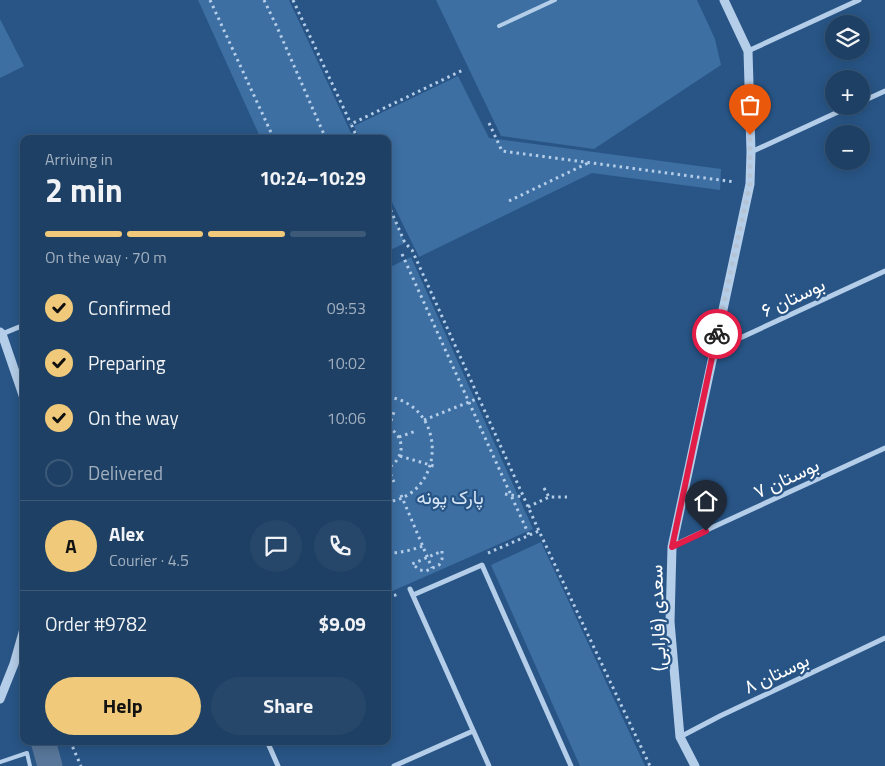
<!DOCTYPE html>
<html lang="en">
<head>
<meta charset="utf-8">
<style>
	:root { --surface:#1e4064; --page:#26476a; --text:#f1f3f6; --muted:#a1afbf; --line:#3c5978; --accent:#f0ca7a }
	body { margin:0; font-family:"Titillium Web",Vazirmatn,sans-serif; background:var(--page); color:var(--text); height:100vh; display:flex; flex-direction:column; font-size:19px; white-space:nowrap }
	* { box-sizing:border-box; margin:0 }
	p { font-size:16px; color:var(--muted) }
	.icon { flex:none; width:28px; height:28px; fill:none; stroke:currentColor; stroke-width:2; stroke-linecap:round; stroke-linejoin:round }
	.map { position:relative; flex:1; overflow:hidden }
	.details { position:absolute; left:20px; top:135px; width:371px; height:610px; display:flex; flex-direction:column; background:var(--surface); border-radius:10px; box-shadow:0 2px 12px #0003,0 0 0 1px var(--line) }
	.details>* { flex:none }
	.tools { position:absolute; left:825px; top:15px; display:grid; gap:10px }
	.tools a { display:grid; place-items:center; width:45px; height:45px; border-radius:50%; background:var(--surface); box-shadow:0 2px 12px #0003,0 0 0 1px var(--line); font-size:25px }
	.pin { position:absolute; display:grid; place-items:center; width:42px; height:42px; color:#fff; margin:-51px -21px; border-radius:50% 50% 50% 0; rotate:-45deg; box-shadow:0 0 5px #0007 }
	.pin .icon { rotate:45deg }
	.courier { position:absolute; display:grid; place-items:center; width:50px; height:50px; margin:-25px; border:4px solid #e11d48; border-radius:50%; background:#fff; color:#222; box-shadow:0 1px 6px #0007 }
	.overview em { font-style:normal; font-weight:700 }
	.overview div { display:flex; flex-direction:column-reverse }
	.overview { display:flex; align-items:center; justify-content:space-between; height:85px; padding:0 25px }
	h1 { font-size:32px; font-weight:700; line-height:38px }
	.bar { display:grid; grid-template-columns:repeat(4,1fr); gap:8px 5px; align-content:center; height:60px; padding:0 25px }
	.bar i { height:6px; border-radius:4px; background:var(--line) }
	.bar .active { background:var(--accent) }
	.bar p { grid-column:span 4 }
	.line { display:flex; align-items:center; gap:12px; padding:0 25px; border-top:1px solid var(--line) }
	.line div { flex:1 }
	.round { display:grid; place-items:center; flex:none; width:52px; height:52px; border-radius:26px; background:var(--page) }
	ol { padding:0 25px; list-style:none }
	li { display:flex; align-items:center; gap:15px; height:55px }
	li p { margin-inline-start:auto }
	li .icon { padding:5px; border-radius:50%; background:var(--accent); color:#111; stroke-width:4 }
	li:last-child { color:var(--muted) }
	li i { width:28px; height:28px; border:2px solid var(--line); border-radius:50% }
	.cta { display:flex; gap:10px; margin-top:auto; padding:10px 25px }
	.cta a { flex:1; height:58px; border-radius:30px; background:var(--accent); color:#111; font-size:20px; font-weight:700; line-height:58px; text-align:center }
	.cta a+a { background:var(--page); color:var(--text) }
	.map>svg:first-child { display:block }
	.green { fill:#3d6fa3 }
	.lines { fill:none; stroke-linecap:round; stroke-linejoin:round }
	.canal { stroke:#577699; stroke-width:25 }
	.path { stroke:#b4cde8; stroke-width:3; stroke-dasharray:2.5 4; stroke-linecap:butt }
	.service { stroke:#b4cde8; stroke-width:4 }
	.minor { stroke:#b4cde8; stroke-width:5 }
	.tertiary { stroke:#b4cde8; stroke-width:9 }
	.done { stroke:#b4c4d5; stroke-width:5; stroke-dasharray:0 9 }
	.route { stroke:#e11d48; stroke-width:6 }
	.labels { text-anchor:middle; stroke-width:4.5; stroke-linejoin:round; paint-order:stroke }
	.street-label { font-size:19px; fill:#fff; stroke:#285586 }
	.park-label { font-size:19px; fill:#d7e6f6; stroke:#285586 }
</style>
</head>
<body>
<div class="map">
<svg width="885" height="766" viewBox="0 0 885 766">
	<rect width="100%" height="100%" fill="#285586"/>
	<g class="green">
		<path d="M198 0H289L351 133 355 132 358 139H261Z"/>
		<path d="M436 0H697L715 39 721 65 594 149 501 136Z"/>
		<path d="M0 19 24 66 0 78Z"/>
		<path d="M458 76 489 138 721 169 720 190 592 173 419 257 388 194V139H360L354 126Z"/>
		<path d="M388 204 405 243 388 251Z"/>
		<path d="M411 257 533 529 388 593V268Z"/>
		<path d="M541 542 645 766H580L491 565Z"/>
	</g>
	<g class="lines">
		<path class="canal" d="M43 741 50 766"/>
		<g class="path">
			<path d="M210 0 274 139"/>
			<path d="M264 0 277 27 326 139"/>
			<path d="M293 0 351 124"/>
			<path d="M489 123 502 151 735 182"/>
			<path d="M358 139 351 124 463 70"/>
			<path d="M509 201 588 163"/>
			<path d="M388 204 405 243 412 250 539 531 650 766"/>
			<path d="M402 254 529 535"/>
			<path d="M388 397C447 405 447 493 388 502"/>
			<path d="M424 420 479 398"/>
			<path d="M388 427C406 437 405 458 388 468"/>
			<path d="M389 427 394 412"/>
			<path d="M399 437 416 431"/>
			<path d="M400 456 437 467"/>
			<path d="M388 468 394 482"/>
			<path d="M544 488 549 497"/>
			<path d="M505 494 523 497"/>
			<path d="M401 495 432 568"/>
			<path d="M528 507 549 497H567"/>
			<path d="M442 551V559L439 565 426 571 420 570 412 564Z"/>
			<path d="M388 553C400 553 412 550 423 546"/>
			<path d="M488 553 539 531"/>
			<path d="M388 598 398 594"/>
			<path d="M70 741 81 766"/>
		</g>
		<g class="service">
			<path d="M499 26 555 0"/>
			<path d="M0 762 27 753 30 766"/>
		</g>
		<g class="minor">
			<path d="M748 51 859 0"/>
			<path d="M861 102 885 91"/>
			<path d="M751 152 851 106"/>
			<path d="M2 334 24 325"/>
			<path d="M714 350 885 271"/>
			<path d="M672 546 885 448"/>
			<path d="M410 589 489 766"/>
			<path d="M413 595 482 565 571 766"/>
			<path d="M680 737 720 716 885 638"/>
			<path d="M267 741 278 766"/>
			<path d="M394 766 473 731"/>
		</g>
		<g class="tertiary">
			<path d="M0 332 2 334 24 398"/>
			<path d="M0 699 14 664 24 629"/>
			<path d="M695 766 680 737 670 622 672 547 750 184 751 152 748 51 724 0"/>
		</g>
	</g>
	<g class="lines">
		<path class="done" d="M717 334 750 184V135"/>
		<path class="route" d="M706 531 672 547 717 334"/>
	</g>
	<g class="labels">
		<g class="street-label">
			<text transform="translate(793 297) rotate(-25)" y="7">بوستان ۶</text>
			<text transform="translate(786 478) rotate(-25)" y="7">بوستان ۷</text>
			<text transform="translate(657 618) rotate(-92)" y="7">سعدی (فارابی)</text>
			<text transform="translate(776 673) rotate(-25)" y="7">بوستان ۸</text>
		</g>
		<g class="park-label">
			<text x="450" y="504">پارک پونه</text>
		</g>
	</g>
</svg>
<div class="tools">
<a><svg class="icon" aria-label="layers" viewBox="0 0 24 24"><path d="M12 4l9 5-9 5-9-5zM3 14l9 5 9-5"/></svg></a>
<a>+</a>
<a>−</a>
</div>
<div class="pin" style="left:750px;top:135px;background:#ea580c"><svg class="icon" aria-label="bag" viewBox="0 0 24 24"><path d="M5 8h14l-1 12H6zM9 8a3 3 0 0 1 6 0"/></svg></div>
<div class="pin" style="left:706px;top:531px;background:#1f2937"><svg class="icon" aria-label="home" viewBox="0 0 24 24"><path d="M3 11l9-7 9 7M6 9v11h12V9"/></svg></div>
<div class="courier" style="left:717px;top:334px"><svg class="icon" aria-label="bike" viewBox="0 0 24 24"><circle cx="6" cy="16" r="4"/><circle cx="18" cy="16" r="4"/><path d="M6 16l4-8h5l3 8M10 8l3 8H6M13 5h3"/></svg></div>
<section class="details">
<div class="overview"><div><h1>2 min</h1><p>Arriving in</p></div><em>10:24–10:29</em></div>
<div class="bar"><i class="active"></i><i class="active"></i><i class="active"></i><i></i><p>On the way · 70 m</p></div>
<ol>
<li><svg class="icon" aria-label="check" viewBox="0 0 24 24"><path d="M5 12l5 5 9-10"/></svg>Confirmed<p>09:53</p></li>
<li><svg class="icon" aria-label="check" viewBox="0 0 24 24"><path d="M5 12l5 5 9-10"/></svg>Preparing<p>10:02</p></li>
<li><svg class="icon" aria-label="check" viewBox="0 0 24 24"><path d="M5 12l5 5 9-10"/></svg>On the way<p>10:06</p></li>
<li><i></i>Delivered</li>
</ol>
<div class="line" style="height:90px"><b class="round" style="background:var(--accent);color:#111">A</b><div><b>Alex</b><p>Courier · 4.5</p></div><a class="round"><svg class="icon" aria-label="chat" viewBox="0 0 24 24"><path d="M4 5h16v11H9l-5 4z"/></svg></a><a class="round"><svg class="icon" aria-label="phone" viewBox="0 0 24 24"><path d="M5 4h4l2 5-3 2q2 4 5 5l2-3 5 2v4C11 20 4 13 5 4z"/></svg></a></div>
<div class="line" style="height:65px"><div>Order #9782</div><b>$9.09</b></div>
<div class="cta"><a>Help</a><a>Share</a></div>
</section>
</div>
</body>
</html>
